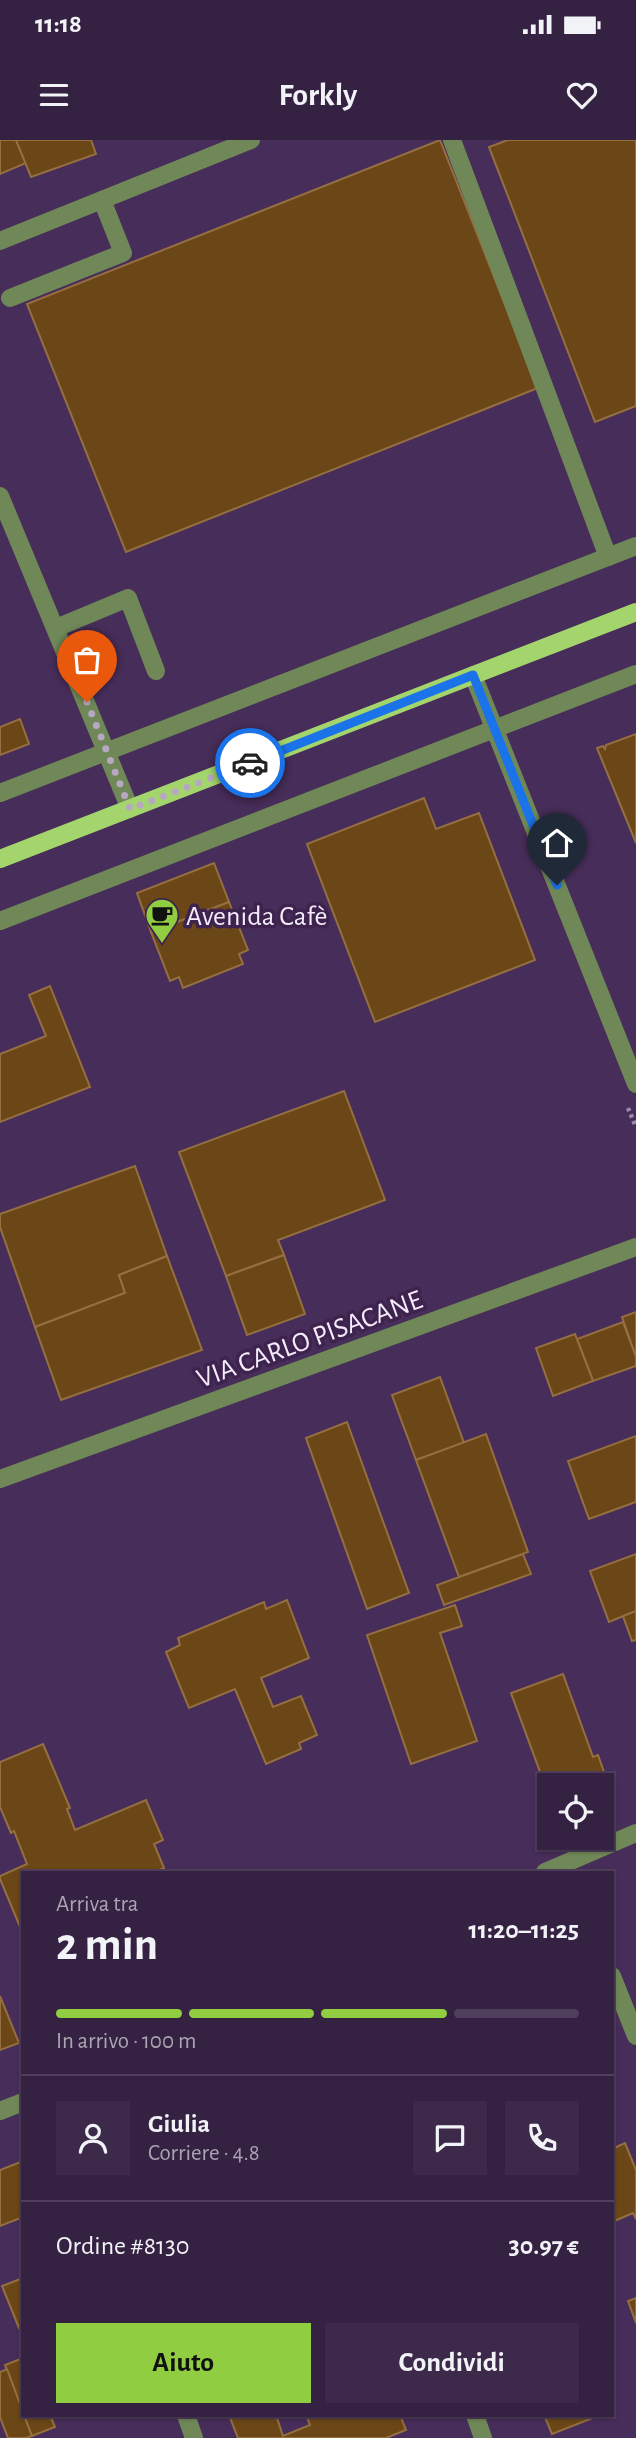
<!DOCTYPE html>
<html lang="it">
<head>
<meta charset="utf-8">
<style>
	:root { --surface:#352243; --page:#3d2a4a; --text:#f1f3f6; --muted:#aaa4b2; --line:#4f3f5c; --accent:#91cd40 }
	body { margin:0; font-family:"Alegreya Sans",sans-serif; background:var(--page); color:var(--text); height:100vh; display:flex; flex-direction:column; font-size:26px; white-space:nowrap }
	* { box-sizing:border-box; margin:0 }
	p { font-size:23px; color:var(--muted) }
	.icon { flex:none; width:38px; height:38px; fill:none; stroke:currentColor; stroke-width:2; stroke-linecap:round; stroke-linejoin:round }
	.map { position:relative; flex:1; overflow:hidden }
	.details { position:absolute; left:21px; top:1731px; width:593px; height:546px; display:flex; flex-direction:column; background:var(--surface); border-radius:0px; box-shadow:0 2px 5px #0004,0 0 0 2px var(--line) }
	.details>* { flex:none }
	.controls { position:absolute; left:537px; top:1633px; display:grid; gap:14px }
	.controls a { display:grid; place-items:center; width:77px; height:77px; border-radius:0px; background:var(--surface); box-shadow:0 2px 5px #0004,0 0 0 2px var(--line); font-size:35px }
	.pin { position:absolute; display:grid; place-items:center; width:60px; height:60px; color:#fff; margin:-72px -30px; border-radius:50% 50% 50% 0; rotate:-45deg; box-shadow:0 0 7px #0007 }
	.pin .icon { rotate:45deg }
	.courier { position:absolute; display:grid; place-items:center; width:70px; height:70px; margin:-35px; border:5px solid #1a73e8; border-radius:50%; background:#fff; color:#222; box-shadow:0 2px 9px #0007 }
	.head em { font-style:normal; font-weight:600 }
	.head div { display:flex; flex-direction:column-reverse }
	.head { display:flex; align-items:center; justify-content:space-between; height:119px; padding:0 35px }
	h1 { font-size:46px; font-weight:600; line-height:52px }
	.bar { display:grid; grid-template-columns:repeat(4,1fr); gap:10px 7px; align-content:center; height:84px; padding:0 35px }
	.bar i { height:9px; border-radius:5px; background:var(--line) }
	.bar .selected { background:var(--accent) }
	.bar p { grid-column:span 4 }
	.line { display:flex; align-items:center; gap:18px; padding:0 35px; border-top:2px solid var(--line) }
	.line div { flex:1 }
	.round { display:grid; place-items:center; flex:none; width:74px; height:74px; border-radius:0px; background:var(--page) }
	.action { display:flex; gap:14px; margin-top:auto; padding:14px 35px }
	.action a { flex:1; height:80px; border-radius:0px; background:var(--accent); color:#111; font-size:28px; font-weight:600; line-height:80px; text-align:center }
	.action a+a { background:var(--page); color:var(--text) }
	.status { display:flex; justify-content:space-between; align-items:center; height:49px; padding:0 35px; background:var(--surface); direction:ltr }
	.status svg { height:19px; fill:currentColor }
	header { display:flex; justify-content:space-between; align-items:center; height:91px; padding:0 35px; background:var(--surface); font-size:32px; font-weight:600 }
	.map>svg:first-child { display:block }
	.building { fill:#6b4717; stroke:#966f41; stroke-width:2 }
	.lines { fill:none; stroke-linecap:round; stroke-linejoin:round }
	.path { stroke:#9b89a8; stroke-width:4.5; stroke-dasharray:3.5 3.5; stroke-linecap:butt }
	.minor { stroke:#708857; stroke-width:18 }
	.major { stroke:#a3d56c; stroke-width:18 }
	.done { stroke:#b7a8c2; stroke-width:7; stroke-dasharray:0 12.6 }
	.route { stroke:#1a73e8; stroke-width:9 }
	.labels { text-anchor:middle; stroke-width:7; stroke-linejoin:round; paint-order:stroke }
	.poi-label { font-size:28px; fill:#f4ebfb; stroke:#3d234e; text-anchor:start }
	.street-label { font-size:28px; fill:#f4ebfb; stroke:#3d234e }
</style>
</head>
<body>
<div class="status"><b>11:18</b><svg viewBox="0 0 49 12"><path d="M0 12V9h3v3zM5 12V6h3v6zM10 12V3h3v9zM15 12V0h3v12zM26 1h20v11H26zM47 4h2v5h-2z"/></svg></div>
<header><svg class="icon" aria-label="menu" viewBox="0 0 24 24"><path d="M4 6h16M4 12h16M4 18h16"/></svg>Forkly<svg class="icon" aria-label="heart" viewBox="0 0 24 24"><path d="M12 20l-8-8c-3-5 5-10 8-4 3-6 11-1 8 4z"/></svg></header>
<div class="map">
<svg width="636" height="2298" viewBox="0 0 636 2298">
	<rect width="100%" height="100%" fill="#472d59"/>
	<g class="building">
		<path d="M0 0H16L26 23 0 34Z"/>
		<path d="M16 0H91L96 14 31 37Z"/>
		<path d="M440 0 538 248 126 412 27 164Z"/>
		<path d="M508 0H636V266L595 282 489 7Z"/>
		<path d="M20 579 29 604 0 615V587Z"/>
		<path d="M636 594V703L597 608 603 606 605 609 606 605Z"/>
		<path d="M424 658 436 689 479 673 535 820 375 882 307 704Z"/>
		<path d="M214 723 229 762 151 792 137 753Z"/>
		<path d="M229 762 248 810 239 814 243 824 183 848 179 837 170 841 151 792Z"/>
		<path d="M50 846 90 947 0 982V914L46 896 29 855Z"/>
		<path d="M344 951 385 1060 278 1100 284 1115 226 1136 179 1012Z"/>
		<path d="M135 1026 167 1116 119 1135 125 1153 35 1187 0 1087V1074Z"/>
		<path d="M284 1115 305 1174 247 1195 226 1136Z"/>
		<path d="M167 1116 202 1210 61 1260 35 1187 125 1153 119 1135Z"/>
		<path d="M636 1172V1217L622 1177Z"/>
		<path d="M623 1182 636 1217V1226L593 1241 577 1199Z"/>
		<path d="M575 1194 593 1241 553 1256 536 1208Z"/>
		<path d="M440 1237 464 1303 416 1320 392 1255Z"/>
		<path d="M347 1282 409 1453 367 1469 306 1298Z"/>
		<path d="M486 1294 528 1412 459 1437 416 1320Z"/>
		<path d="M636 1296V1362L589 1379 568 1321Z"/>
		<path d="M523 1414 531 1434 444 1465 437 1445Z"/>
		<path d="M636 1414V1471L609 1482 590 1431Z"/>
		<path d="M287 1460 309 1518 261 1538 273 1567 301 1556 317 1595 299 1603 301 1609 266 1624 235 1549 189 1568 166 1512 180 1505 178 1498 264 1462 266 1469Z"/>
		<path d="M455 1465 462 1486 440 1493 477 1601 411 1624 367 1495Z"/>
		<path d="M636 1471V1500L632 1501 623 1476Z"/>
		<path d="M563 1534 593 1617 598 1615 608 1643 601 1645H550V1659L511 1553Z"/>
		<path d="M43 1604 70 1668 67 1669 75 1690 146 1660 163 1700 154 1704 164 1728 154 1732H23V1794L0 1739V1736L27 1724 14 1691 11 1693 0 1667V1622Z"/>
		<path d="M0 1856 19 1903 0 1910Z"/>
		<path d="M625 2003 636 2030V2079L633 2073 612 2082V2009Z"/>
		<path d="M23 2021V2077L0 2086V2030Z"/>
		<path d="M23 2138V2186L19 2188 2 2146Z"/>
		<path d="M636 2158V2183L628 2161Z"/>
		<path d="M23 2218V2272L5 2225Z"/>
		<path d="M7 2229 32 2296 26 2298H8L0 2277V2232Z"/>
		<path d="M24 2275H50L55 2287 32 2296Z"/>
		<path d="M229 2275H276L283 2296 310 2285 306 2275H400L406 2290 386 2298H238Z"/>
		<path d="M544 2275H597L598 2276 552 2294Z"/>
	</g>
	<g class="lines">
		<path class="path" d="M628 968 636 987"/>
		<g class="minor">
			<path d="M452 0 608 417"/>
			<path d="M0 101 251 0"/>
			<path d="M10 158 123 113 102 60"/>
			<path d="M0 356 130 669"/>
			<path d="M56 488 128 458 156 531"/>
			<path d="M473 535 636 944"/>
			<path d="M0 653 636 406"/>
			<path d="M0 781 636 534"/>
			<path d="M0 1339 636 1107"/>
			<path d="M545 1732 636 1693"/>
			<path d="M612 1836 636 1896"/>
			<path d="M0 1971 23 1962"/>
			<path d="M186 2275 194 2298"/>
			<path d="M475 2275 483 2298"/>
		</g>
		<path class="major" d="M0 719 636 472"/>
	</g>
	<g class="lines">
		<path class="done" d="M87 562 130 669 250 623"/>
		<path class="route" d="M250 623 473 535 557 745"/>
	</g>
	<defs>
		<symbol id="cafe-pin" viewBox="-11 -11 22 30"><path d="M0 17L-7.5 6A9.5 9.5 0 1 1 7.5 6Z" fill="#91cd40" stroke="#3d234e"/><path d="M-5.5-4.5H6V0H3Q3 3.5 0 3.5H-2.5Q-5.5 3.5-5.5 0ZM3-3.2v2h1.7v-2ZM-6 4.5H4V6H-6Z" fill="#111"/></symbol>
	</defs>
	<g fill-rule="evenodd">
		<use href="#cafe-pin" x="143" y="756" width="38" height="52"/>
	</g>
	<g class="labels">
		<g class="poi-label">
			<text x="186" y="785">Avenida Cafè</text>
		</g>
		<g class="street-label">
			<text transform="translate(309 1198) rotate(-20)" y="10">VIA CARLO PISACANE</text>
		</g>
	</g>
</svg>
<div class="controls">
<a><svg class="icon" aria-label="locate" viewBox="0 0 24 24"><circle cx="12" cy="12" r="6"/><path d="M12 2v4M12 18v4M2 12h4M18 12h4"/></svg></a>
</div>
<div class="pin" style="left:87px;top:562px;background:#ea580c"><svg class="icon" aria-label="bag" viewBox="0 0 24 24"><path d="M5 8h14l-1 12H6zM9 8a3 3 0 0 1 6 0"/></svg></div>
<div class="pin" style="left:557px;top:745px;background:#1f2937"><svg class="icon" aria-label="home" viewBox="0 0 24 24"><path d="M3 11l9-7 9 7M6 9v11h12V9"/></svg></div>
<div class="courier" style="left:250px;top:623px"><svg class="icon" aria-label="car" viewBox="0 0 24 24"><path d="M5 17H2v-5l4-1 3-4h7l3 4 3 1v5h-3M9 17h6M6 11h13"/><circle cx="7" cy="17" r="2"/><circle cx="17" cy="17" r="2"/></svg></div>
<section class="details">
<div class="head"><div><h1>2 min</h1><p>Arriva tra</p></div><em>11:20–11:25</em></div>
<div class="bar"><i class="selected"></i><i class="selected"></i><i class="selected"></i><i></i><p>In arrivo · 100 m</p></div>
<div class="line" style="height:126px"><a class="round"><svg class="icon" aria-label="person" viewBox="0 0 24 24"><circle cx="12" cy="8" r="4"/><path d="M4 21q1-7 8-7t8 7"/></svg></a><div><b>Giulia</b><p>Corriere · 4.8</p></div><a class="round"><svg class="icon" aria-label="chat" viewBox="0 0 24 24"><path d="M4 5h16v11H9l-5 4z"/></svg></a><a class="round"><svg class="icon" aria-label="phone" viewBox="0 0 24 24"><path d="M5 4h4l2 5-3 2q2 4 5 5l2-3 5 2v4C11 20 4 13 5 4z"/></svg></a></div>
<div class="line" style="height:91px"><div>Ordine #8130</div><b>30.97 €</b></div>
<div class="action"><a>Aiuto</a><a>Condividi</a></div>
</section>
</div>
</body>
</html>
